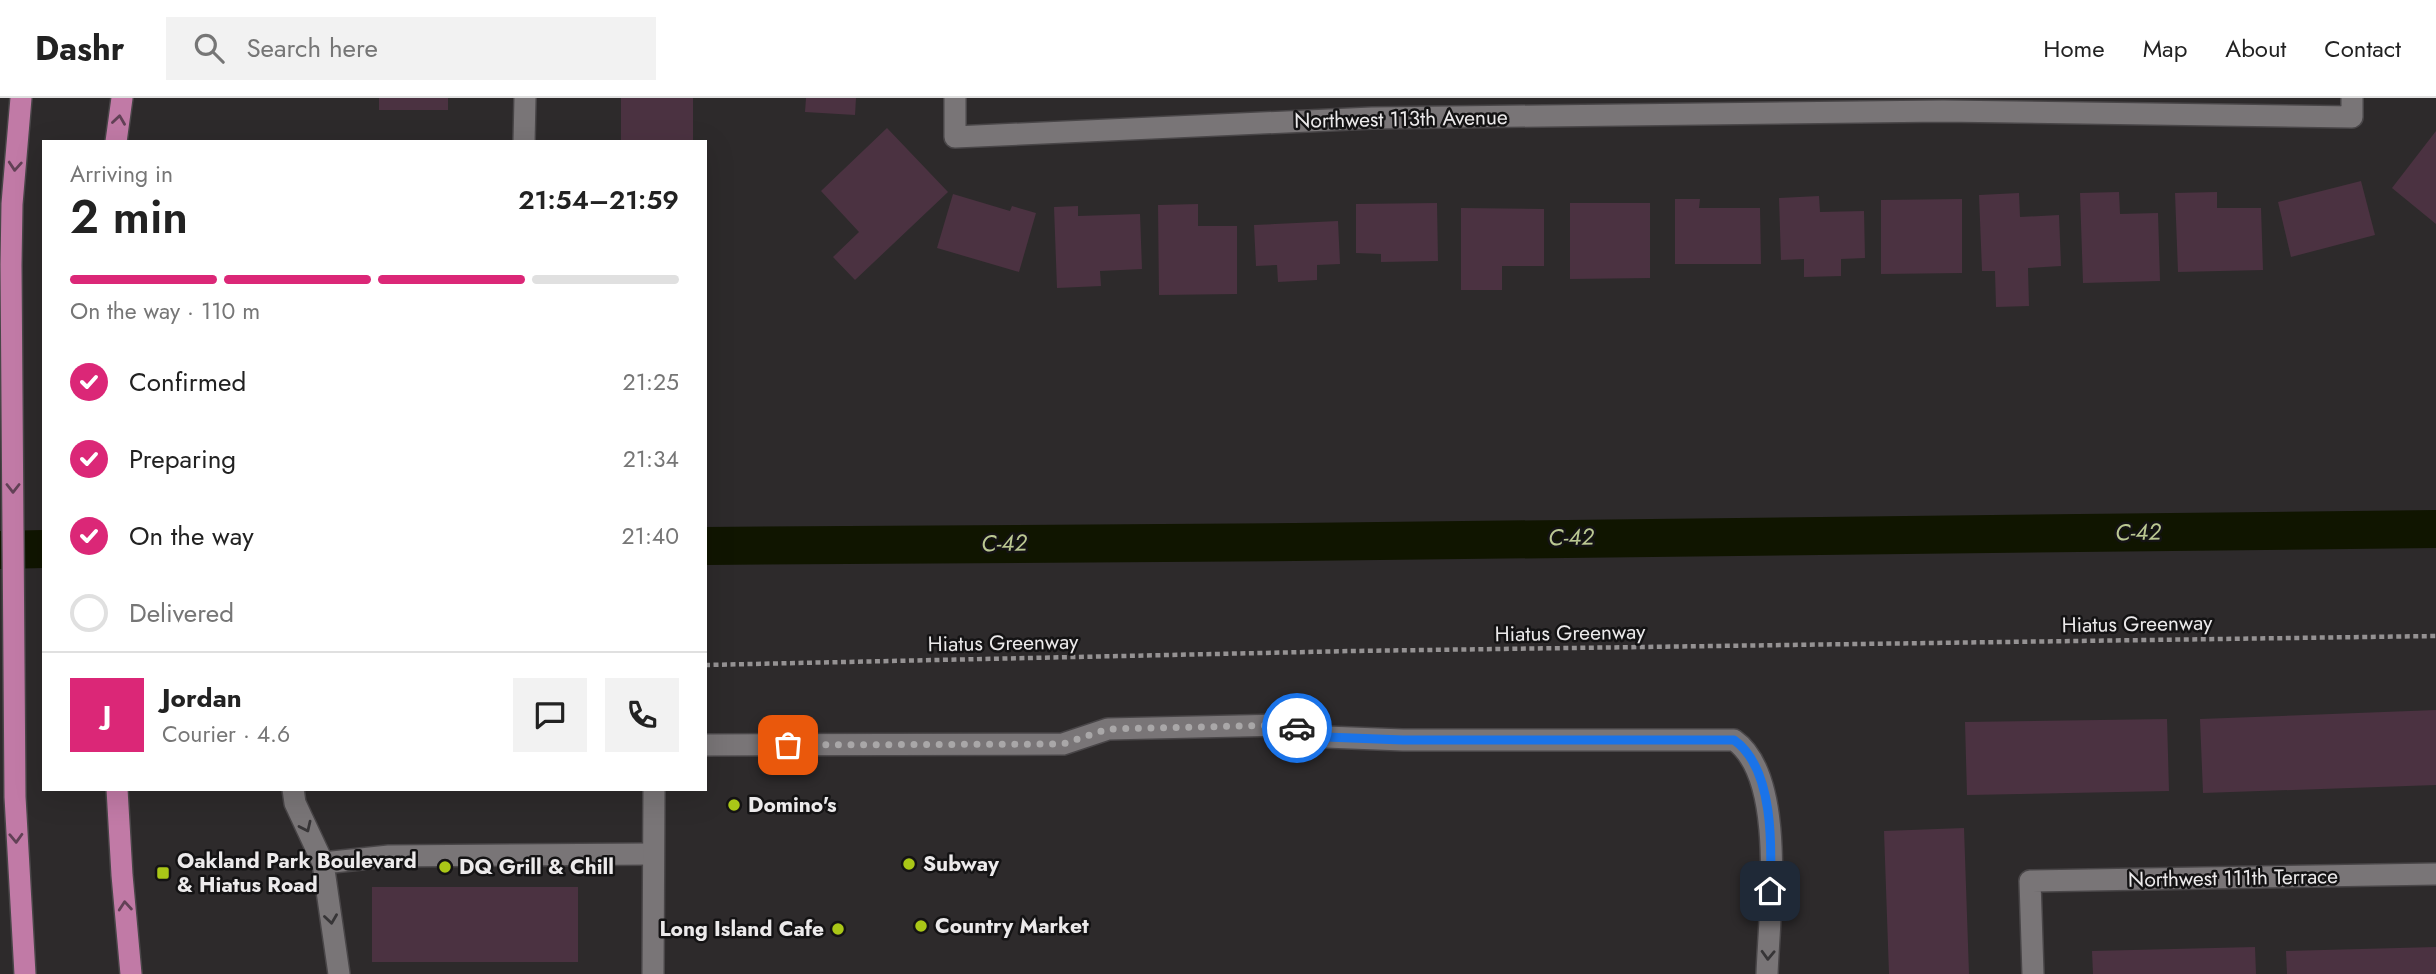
<!DOCTYPE html>
<html lang="en">
<head>
<meta charset="utf-8">
<style>
	:root { --surface:#fff; --page:#f2f2f2; --text:#222; --muted:#767676; --line:#e0e0e0; --accent:#db2777 }
	body { margin:0; font-family:Jost,sans-serif; background:var(--page); color:var(--text); height:100vh; display:flex; flex-direction:column; font-size:26px; white-space:nowrap }
	* { box-sizing:border-box; margin:0 }
	p { font-size:23px; color:var(--muted) }
	.icon { flex:none; width:38px; height:38px; fill:none; stroke:currentColor; stroke-width:2; stroke-linecap:round; stroke-linejoin:round }
	.map { position:relative; flex:1; overflow:hidden }
	.side { position:absolute; left:42px; top:42px; width:665px; height:651px; display:flex; flex-direction:column; background:var(--surface); border-radius:0px; box-shadow:0 7px 28px #0002 }
	.side>* { flex:none }
	.pin { position:absolute; display:grid; place-items:center; width:60px; height:60px; color:#fff; margin:-30px; border-radius:14px; box-shadow:0 4px 10px #0006 }
	.courier { position:absolute; display:grid; place-items:center; width:70px; height:70px; margin:-35px; border:5px solid #1a73e8; border-radius:50%; background:#fff; color:#222; box-shadow:0 2px 9px #0007 }
	.headline em { font-style:normal; font-weight:600 }
	.headline div { display:flex; flex-direction:column-reverse }
	.headline { display:flex; align-items:center; justify-content:space-between; height:119px; padding:0 28px }
	h1 { font-size:46px; font-weight:600; line-height:52px }
	.bar { display:grid; grid-template-columns:repeat(4,1fr); gap:10px 7px; align-content:center; height:84px; padding:0 28px }
	.bar i { height:9px; border-radius:5px; background:var(--line) }
	.bar .current { background:var(--accent) }
	.bar p { grid-column:span 4 }
	.line { display:flex; align-items:center; gap:18px; padding:0 28px; border-top:2px solid var(--line) }
	.line div { flex:1 }
	.round { display:grid; place-items:center; flex:none; width:74px; height:74px; border-radius:0px; background:var(--page) }
	ol { padding:0 28px; list-style:none }
	li { display:flex; align-items:center; gap:21px; height:77px }
	li p { margin-inline-start:auto }
	li .icon { padding:7px; border-radius:50%; background:var(--accent); color:#fff; stroke-width:4 }
	li:last-child { color:var(--muted) }
	li i { width:38px; height:38px; border:4px solid var(--line); border-radius:50% }
	header { display:flex; align-items:center; gap:42px; box-sizing:border-box; height:98px; padding:0 35px; background:var(--surface); border-bottom:2px solid var(--line) }
	header strong { font-size:33px }
	nav { display:flex; gap:38px; margin-inline-start:auto; font-size:24px }
	.search { width:490px; height:63px; background:var(--page); display:flex; align-items:center; gap:18px; box-sizing:border-box; padding:0 24px; border-radius:0px; color:var(--muted); font-size:26px }
	.map>svg:first-child { display:block }
	.lines { fill:none; stroke-linecap:round; stroke-linejoin:round }
	.canal { stroke:#101500; stroke-width:38 }
	.building { fill:#4b3241 }
	.minor-casing { stroke:#494648; stroke-width:24 }
	.major-casing { stroke:#494648; stroke-width:24 }
	.path { stroke:#959293; stroke-width:4.5; stroke-dasharray:5 3.5; stroke-linecap:butt }
	.minor { stroke:#797577; stroke-width:21 }
	.major { stroke:#c17aa6; stroke-width:21 }
	.oneway { stroke:#624156 }
	.oneway2 { stroke:#373537 }
	.done { stroke:#a9a7a8; stroke-width:7; stroke-dasharray:0 12.6 }
	.route { stroke:#1a73e8; stroke-width:9 }
	.poi-dot { fill:#aac717; stroke:#141314; stroke-width:2.5 }
	.labels { text-anchor:middle; stroke-width:5; stroke-linejoin:round; paint-order:stroke }
	.street-label { font-size:21px; fill:#eceaeb; stroke:#141314 }
	.poi-label { font-size:21px; font-weight:bold; fill:#eceaeb; stroke:#141314; text-anchor:start }
	.water-label { font-size:23px; font-style:italic; fill:#bbc892; stroke:#141314 }
</style>
</head>
<body>
<header>
<strong>Dashr</strong>
<div class="search"><svg class="icon" aria-label="search" viewBox="0 0 24 24"><circle cx="10" cy="10" r="6"/><path d="M15 15l6 6"/></svg>Search here</div>
<nav><a>Home</a><a>Map</a><a>About</a><a>Contact</a></nav>
</header>
<div class="map">
<svg width="2436" height="876" viewBox="0 0 2436 876">
	<rect width="100%" height="100%" fill="#2d2a2b"/>
	<g class="lines">
		<g class="canal">
			<path d="M705 448 1295 444 2436 431"/>
			<path d="M0 452 44 451"/>
		</g>
	</g>
	<g class="building">
		<rect x="379" y="0" width="69" height="12"/>
		<rect x="621" y="0" width="72" height="44"/>
		<path d="M806 0H856L855 17 805 14Z"/>
		<path d="M887 30 948 94 855 182 833 159 859 134 821 93Z"/>
		<path d="M2436 33V126L2392 90Z"/>
		<path d="M2361 83 2375 137 2291 159 2278 104Z"/>
		<path d="M2119 94 2120 116 2158 115 2160 183 2083 185 2080 95Z"/>
		<path d="M2217 94V110H2261L2263 172 2178 174 2175 95Z"/>
		<path d="M2019 95 2020 119 2059 117 2061 168 2028 170 2029 208 1996 209 1995 173H1982L1979 97Z"/>
		<path d="M953 96 1010 113 1012 108 1036 115 1019 174 937 150Z"/>
		<path d="M1819 98 1820 114 1864 113 1865 160 1841 161V178L1804 179V161L1781 162 1779 100Z"/>
		<path d="M1675 101H1700L1699 110H1760L1761 166H1675Z"/>
		<path d="M1962 101V175L1881 176V102Z"/>
		<path d="M1437 105 1438 163 1381 164V156L1356 155V106Z"/>
		<path d="M1570 105H1650V180L1570 181Z"/>
		<path d="M1198 106V128H1237V196L1159 197 1158 107Z"/>
		<path d="M1078 108V118L1140 116 1142 171 1100 173 1101 188 1057 190 1054 109Z"/>
		<path d="M1461 110 1544 111V168H1502V192H1461Z"/>
		<path d="M1338 123 1340 166 1317 167V182L1278 184 1277 167 1256 168 1254 127Z"/>
		<path d="M2436 612V687L2203 695 2200 621Z"/>
		<path d="M2167 621 2169 693 1967 697 1965 624Z"/>
		<path d="M1964 730 1969 876H1889L1884 733Z"/>
		<rect x="372" y="789" width="206" height="75"/>
		<path d="M2255 849 2256 876H2093L2092 853Z"/>
		<path d="M2436 849V876H2287L2286 853Z"/>
	</g>
	<g class="lines">
		<defs>
			<g id="minor">
				<path d="M955 0V39L1372 20 1943 13 2352 19V0"/>
				<path d="M524 44 525 0"/>
				<path d="M705 647 1063 646 1108 631 1288 627 1326 639 1403 642H1734C1787 679 1769 817 1767 876"/>
				<path d="M293 691 295 705 323 765"/>
				<path d="M339 876 323 765 389 758 653 756"/>
				<path d="M653 876 654 691"/>
				<path d="M2033 876 2030 783 2436 776"/>
			</g>
			<g id="major">
				<path d="M21 0 12 106 11 167 15 699 25 876"/>
				<path d="M116 44 122 0"/>
				<path d="M117 691 122 777 131 876"/>
			</g>
		</defs>
		<use href="#minor" class="minor-casing"/>
		<use href="#major" class="major-casing"/>
		<path class="path" d="M705 567 1353 553 2436 538"/>
		<use href="#minor" class="minor"/>
		<use href="#major" class="major"/>
	</g>
	<defs><path id="oneway-chevron" d="M-2-3.5L2.5 0L-2 3.5" fill="none" stroke-width="1.6" stroke-linecap="round" stroke-linejoin="round" transform="scale(1.75)"/></defs>
	<g class="oneway">
		<use href="#oneway-chevron" transform="translate(119 22) rotate(-82)"/>
		<use href="#oneway-chevron" transform="translate(15 68) rotate(94)"/>
		<use href="#oneway-chevron" transform="translate(13 390) rotate(90)"/>
		<use href="#oneway-chevron" transform="translate(16 740) rotate(88)"/>
		<use href="#oneway-chevron" transform="translate(125 808) rotate(-95)"/>
	</g>
	<g class="oneway2">
		<use href="#oneway-chevron" transform="translate(306 729) rotate(65)"/>
		<use href="#oneway-chevron" transform="translate(331 821) rotate(82)"/>
		<use href="#oneway-chevron" transform="translate(1768 857) rotate(92)"/>
	</g>
	<g class="lines">
		<path class="done" d="M788 647 1063 646 1108 631 1288 627 1297 630"/>
		<path class="route" d="M1297 630 1326 639 1403 642H1734C1774 670 1772 749 1770 793"/>
	</g>
	<g class="poi-dot">
		<circle cx="734" cy="707" r="7"/>
		<circle cx="909" cy="766" r="7"/>
		<circle cx="445" cy="769" r="7"/>
		<rect x="156" y="768" width="14" height="14" rx="3.5"/>
		<circle cx="921" cy="828" r="7"/>
		<circle cx="838" cy="831" r="7"/>
	</g>
	<g class="labels">
		<g class="street-label">
			<text transform="translate(1401 21) rotate(-1)" y="7">Northwest 113th Avenue</text>
			<text transform="translate(2137 526) rotate(-1)" y="7">Hiatus Greenway</text>
			<text transform="translate(1570 535) rotate(-1)" y="7">Hiatus Greenway</text>
			<text transform="translate(1003 545) rotate(-1)" y="7">Hiatus Greenway</text>
			<text transform="translate(2233 780) rotate(-1)" y="7">Northwest 111th Terrace</text>
		</g>
		<g class="poi-label">
			<text x="748" y="714">Domino's</text>
			<text x="177" y="770">Oakland Park Boulevard<tspan x="177" dy="24">&amp; Hiatus Road</tspan></text>
			<text x="923" y="773">Subway</text>
			<text x="459" y="776">DQ Grill &amp; Chill</text>
			<text x="935" y="835">Country Market</text>
			<text x="824" y="838" text-anchor="end">Long Island Cafe</text>
		</g>
		<g class="water-label">
			<text transform="translate(2138 434) rotate(-1)" y="8">C-42</text>
			<text transform="translate(1571 439) rotate(-1)" y="8">C-42</text>
			<text transform="translate(1004 445) rotate(-1)" y="8">C-42</text>
		</g>
	</g>
</svg>
<div class="pin" style="left:788px;top:647px;background:#ea580c"><svg class="icon" aria-label="bag" viewBox="0 0 24 24"><path d="M5 8h14l-1 12H6zM9 8a3 3 0 0 1 6 0"/></svg></div>
<div class="pin" style="left:1770px;top:793px;background:#1f2937"><svg class="icon" aria-label="home" viewBox="0 0 24 24"><path d="M3 11l9-7 9 7M6 9v11h12V9"/></svg></div>
<div class="courier" style="left:1297px;top:630px"><svg class="icon" aria-label="car" viewBox="0 0 24 24"><path d="M5 17H2v-5l4-1 3-4h7l3 4 3 1v5h-3M9 17h6M6 11h13"/><circle cx="7" cy="17" r="2"/><circle cx="17" cy="17" r="2"/></svg></div>
<section class="side">
<div class="headline"><div><h1>2 min</h1><p>Arriving in</p></div><em>21:54–21:59</em></div>
<div class="bar"><i class="current"></i><i class="current"></i><i class="current"></i><i></i><p>On the way · 110 m</p></div>
<ol>
<li><svg class="icon" aria-label="check" viewBox="0 0 24 24"><path d="M5 12l5 5 9-10"/></svg>Confirmed<p>21:25</p></li>
<li><svg class="icon" aria-label="check" viewBox="0 0 24 24"><path d="M5 12l5 5 9-10"/></svg>Preparing<p>21:34</p></li>
<li><svg class="icon" aria-label="check" viewBox="0 0 24 24"><path d="M5 12l5 5 9-10"/></svg>On the way<p>21:40</p></li>
<li><i></i>Delivered</li>
</ol>
<div class="line" style="height:126px"><b class="round" style="background:var(--accent);color:#fff">J</b><div><b>Jordan</b><p>Courier · 4.6</p></div><a class="round"><svg class="icon" aria-label="chat" viewBox="0 0 24 24"><path d="M4 5h16v11H9l-5 4z"/></svg></a><a class="round"><svg class="icon" aria-label="phone" viewBox="0 0 24 24"><path d="M5 4h4l2 5-3 2q2 4 5 5l2-3 5 2v4C11 20 4 13 5 4z"/></svg></a></div>
</section>
</div>
</body>
</html>
